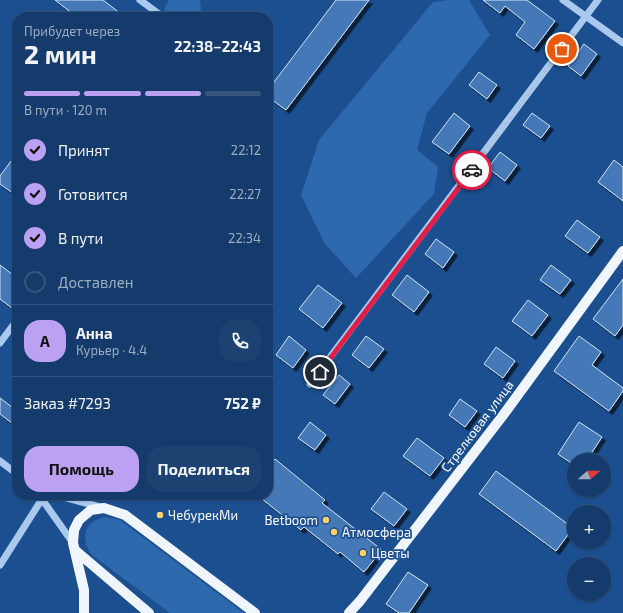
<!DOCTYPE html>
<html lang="ru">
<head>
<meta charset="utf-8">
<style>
	:root { --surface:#143b6b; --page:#1d4271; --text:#f1f3f6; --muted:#9dadc1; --line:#33557e; --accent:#bca0f2 }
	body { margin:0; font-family:"Exo 2",sans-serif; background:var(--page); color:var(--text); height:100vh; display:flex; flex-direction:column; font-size:15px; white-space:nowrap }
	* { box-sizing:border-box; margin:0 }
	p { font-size:13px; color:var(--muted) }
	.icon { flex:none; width:22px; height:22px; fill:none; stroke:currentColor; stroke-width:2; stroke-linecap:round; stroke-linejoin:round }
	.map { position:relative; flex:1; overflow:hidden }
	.sheet { position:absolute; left:12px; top:12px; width:261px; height:488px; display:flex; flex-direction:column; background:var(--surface); border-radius:16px; box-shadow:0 1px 3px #0004,0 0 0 1px var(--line) }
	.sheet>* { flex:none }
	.needle { width:26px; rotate:69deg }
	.fabs { position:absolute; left:567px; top:453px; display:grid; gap:8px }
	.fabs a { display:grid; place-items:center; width:44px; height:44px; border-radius:50%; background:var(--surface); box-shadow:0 1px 3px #0004,0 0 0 1px var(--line); font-size:20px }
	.pin { position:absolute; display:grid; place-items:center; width:34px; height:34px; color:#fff; margin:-17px; border:2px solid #fff; border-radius:50%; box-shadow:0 1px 4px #0007 }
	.courier { position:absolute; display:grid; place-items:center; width:40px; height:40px; margin:-20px; border:3px solid #e11d48; border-radius:50%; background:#fff; color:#222; box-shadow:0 1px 5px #0007 }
	.overview em { font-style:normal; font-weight:700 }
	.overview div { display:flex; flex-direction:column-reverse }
	.overview { display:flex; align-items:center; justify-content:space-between; height:68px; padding:0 12px }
	h1 { font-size:26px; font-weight:700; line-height:30px }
	.bar { display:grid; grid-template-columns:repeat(4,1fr); gap:6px 4px; align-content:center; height:48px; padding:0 12px }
	.bar i { height:5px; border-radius:3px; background:var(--line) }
	.bar .on { background:var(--accent) }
	.bar p { grid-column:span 4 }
	.line { display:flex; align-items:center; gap:10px; padding:0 12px; border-top:1px solid var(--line) }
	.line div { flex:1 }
	.round { display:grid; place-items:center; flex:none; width:42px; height:42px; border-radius:16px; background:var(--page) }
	ol { padding:0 12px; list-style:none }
	li { display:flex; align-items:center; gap:12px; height:44px }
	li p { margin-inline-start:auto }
	li .icon { padding:4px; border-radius:50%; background:var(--accent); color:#111; stroke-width:4 }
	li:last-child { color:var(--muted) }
	li i { width:22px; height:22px; border:2px solid var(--line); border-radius:50% }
	.primary-button { display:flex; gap:8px; margin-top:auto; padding:8px 12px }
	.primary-button a { flex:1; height:46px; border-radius:16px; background:var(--accent); color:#111; font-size:16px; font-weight:700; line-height:46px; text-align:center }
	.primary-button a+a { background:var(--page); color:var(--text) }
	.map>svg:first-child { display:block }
	.green { fill:#2e69ad }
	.building { fill:#4478b7; stroke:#cfe3fa; filter:url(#shadow) }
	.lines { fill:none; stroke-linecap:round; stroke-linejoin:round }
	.minor { stroke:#a9c9ee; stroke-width:7 }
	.major { stroke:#f0f6ff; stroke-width:10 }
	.done { stroke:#afc1d8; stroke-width:4; stroke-dasharray:0 7.2 }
	.route { stroke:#e11d48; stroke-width:5 }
	.poi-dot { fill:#ffd166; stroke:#1b4f8f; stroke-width:1.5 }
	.labels { text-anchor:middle; stroke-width:3.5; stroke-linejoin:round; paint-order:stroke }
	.street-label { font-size:13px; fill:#fff; stroke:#1b4f8f }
	.poi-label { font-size:13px; fill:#fff; stroke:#1b4f8f; text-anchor:start }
</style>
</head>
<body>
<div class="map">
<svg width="623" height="613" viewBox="0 0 623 613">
	<defs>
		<filter id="shadow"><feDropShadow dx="3.5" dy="3.5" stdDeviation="0" flood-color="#0009"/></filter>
	</defs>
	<rect width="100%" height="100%" fill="#1b4f8f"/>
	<g class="green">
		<path d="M169 0H200L201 10 194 17H170L164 9Z"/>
		<path d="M448 0H469L490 35 427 113 417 150 438 167 434 194 356 278 325 244 301 195 319 140 433 2Z"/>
		<path d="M105 517 120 520 244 613H170L92 555C80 539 84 521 105 517Z"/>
	</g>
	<g class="building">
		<path d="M55 0H103L125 17H77Z"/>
		<path d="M336 0H369L286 110 268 97V90Z"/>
		<path d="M483 0H527L555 21 534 49 516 35 525 22 505 6 500 13Z"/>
		<path d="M584 44 597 54 581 76 568 66Z"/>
		<path d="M479 72 497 85 487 99 469 85Z"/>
		<path d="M454 113 470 126 449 154 432 142Z"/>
		<path d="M532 113 550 126 541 138 523 125Z"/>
		<path d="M500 152 517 165 505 181 488 168Z"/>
		<path d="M17 153V196L0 184V176Z"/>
		<path d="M614 160 623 167V201L598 182Z"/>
		<path d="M577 220 600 237 588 253 565 236Z"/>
		<path d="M436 239 454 252 443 268 425 254Z"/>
		<path d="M0 265 17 278V312L0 299Z"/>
		<path d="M551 265 571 280 560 294 540 280Z"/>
		<path d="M407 275 429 292 414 312 392 295Z"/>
		<path d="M623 279V325L615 336 593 319Z"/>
		<path d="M318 285 342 303 323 328 299 309Z"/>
		<path d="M528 300 548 315 532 336 512 321Z"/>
		<path d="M289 336 306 350 293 368 276 355Z"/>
		<path d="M366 336 384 349 369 368 352 355Z"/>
		<path d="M579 336 601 352 592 365 623 388V391L609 411 554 371Z"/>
		<path d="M496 347 515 361 503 378 484 364Z"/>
		<path d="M339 375 350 384 335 404 323 395Z"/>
		<path d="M0 398 17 411V427L0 414Z"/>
		<path d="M460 399 477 411 465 427 449 415Z"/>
		<path d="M310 422 326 435 315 450 298 438Z"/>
		<path d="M579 422 602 437 587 460H574V465L558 454Z"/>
		<path d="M417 438 444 458 430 476 403 456Z"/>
		<path d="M275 459 325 500 322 503 382 550 364 572 340 552 338 554 304 527 301 530 257 495H268V467Z"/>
		<path d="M496 471 573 528 556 551 479 494Z"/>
		<path d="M384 492 407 509 394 526 371 509Z"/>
		<path d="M408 572 428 585 409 613H399L386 604Z"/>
	</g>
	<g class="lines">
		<g class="minor">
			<path d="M140 0 163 17"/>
			<path d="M563 0 623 43"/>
			<path d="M0 343 17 320"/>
			<path d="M310 384 598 0"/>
			<path d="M0 461 17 474"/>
			<path d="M39 495 73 543"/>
			<path d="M56 495 100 507"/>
			<path d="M0 565 42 499"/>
		</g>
		<g class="major">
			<path d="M76 551 149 613"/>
			<path d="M84 613V590L73 543 74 530 79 520 91 510 104 508 125 515 255 613"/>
			<path d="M349 613 360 601 504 414 623 251"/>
		</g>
	</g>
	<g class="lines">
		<path class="done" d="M472 170 562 49"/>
		<path class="route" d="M320 372 472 170"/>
	</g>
	<g class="poi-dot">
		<circle cx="160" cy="515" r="4"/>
		<circle cx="326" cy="520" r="4"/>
		<circle cx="334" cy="532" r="4"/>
		<circle cx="363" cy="553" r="4"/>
	</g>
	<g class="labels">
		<g class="street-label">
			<text transform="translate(477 426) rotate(-53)" y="5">Стрелковая улица</text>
		</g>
		<g class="poi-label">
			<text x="168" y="520">ЧебурекМи</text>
			<text x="318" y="525" text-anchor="end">Betboom</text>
			<text x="342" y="537">Атмосфера</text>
			<text x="371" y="558">Цветы</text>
		</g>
	</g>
</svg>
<div class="fabs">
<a><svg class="needle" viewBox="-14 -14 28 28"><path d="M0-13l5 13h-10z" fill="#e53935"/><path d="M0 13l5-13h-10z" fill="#9dadc1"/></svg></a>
<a>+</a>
<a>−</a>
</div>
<div class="pin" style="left:562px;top:49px;background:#ea580c"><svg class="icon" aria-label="bag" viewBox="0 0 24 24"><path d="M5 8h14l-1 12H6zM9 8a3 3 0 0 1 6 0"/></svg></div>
<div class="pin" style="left:320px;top:372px;background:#1f2937"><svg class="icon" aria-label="home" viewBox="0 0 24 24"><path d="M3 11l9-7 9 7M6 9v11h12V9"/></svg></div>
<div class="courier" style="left:472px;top:170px"><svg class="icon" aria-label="car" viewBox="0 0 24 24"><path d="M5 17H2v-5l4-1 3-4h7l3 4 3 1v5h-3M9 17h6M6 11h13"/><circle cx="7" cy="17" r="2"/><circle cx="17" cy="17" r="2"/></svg></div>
<section class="sheet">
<div class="overview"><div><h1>2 мин</h1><p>Прибудет через</p></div><em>22:38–22:43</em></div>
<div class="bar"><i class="on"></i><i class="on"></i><i class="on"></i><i></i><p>В пути · 120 m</p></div>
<ol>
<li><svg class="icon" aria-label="check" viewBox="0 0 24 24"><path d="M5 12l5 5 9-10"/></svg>Принят<p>22:12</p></li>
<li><svg class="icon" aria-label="check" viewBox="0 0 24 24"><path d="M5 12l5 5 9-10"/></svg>Готовится<p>22:27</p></li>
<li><svg class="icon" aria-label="check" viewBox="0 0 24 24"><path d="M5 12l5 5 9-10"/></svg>В пути<p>22:34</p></li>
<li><i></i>Доставлен</li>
</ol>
<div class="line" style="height:72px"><b class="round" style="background:var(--accent);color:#111">А</b><div><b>Анна</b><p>Курьер · 4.4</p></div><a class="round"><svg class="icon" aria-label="phone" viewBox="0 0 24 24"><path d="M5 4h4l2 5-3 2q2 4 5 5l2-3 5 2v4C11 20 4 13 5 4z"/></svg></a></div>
<div class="line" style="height:52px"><div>Заказ #7293</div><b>752 ₽</b></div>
<div class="primary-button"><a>Помощь</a><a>Поделиться</a></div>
</section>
</div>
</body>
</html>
